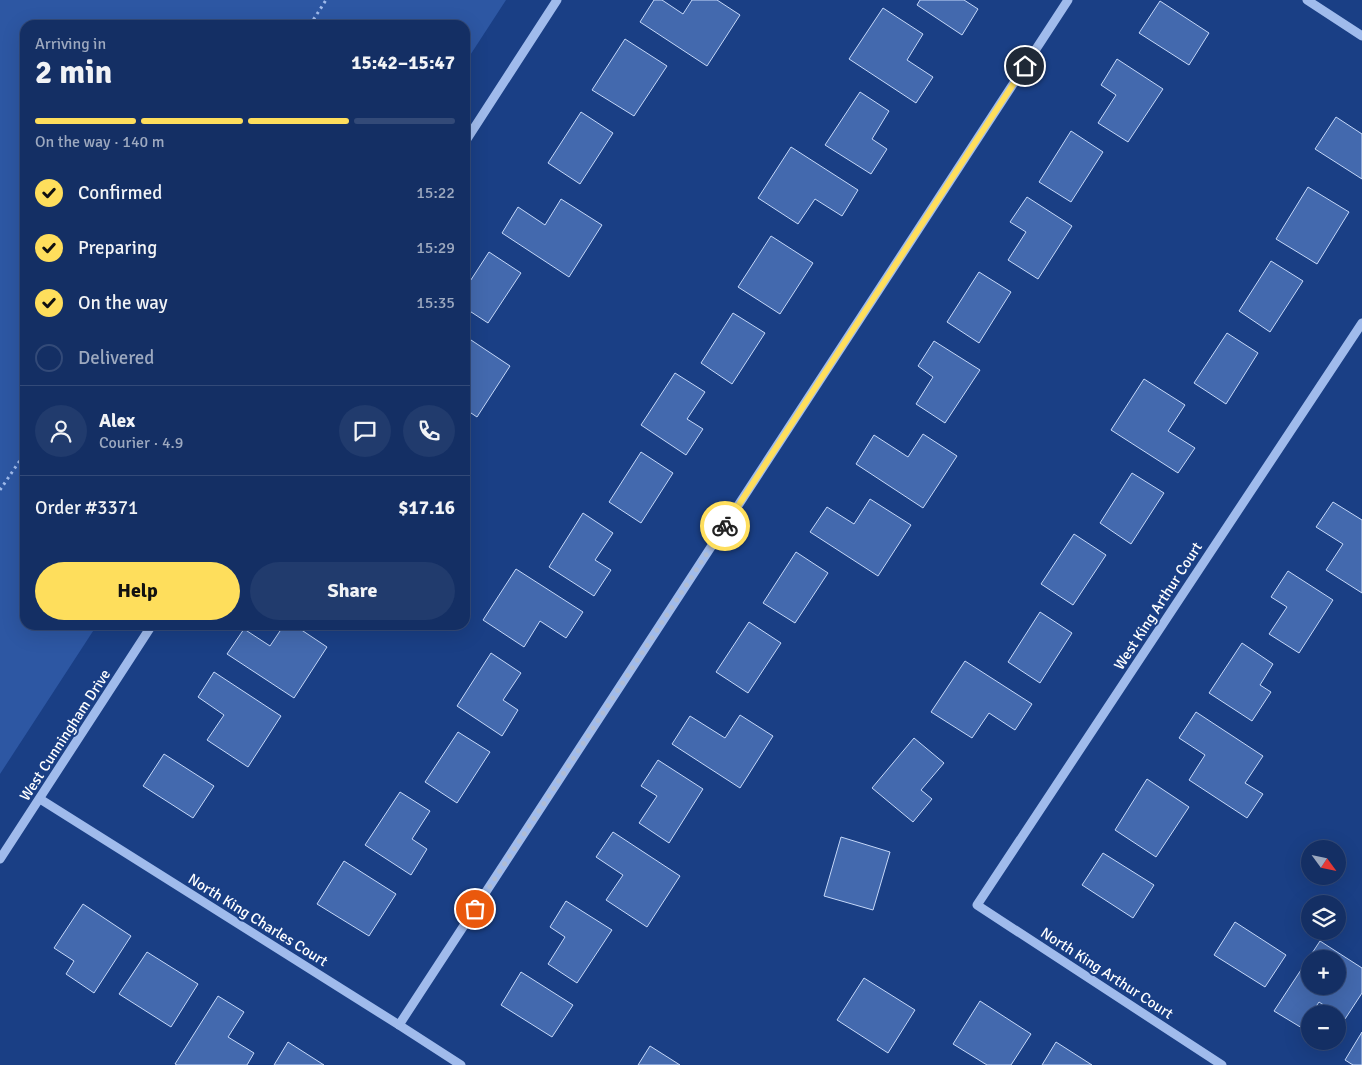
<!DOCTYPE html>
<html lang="en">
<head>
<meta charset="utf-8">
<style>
	:root { --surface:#142f64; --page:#213b6d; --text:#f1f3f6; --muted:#9da9bf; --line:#334a78; --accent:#fede5c }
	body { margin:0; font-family:Signika,sans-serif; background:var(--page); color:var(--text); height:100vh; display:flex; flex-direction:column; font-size:19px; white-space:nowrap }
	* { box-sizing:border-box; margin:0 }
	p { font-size:16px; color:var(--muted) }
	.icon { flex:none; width:28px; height:28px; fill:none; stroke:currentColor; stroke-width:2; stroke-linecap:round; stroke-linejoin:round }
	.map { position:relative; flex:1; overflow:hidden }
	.panel { position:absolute; left:20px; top:20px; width:450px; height:610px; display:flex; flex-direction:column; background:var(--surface); border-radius:15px; box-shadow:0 5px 20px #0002,0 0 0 1px var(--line) }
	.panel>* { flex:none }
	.needle { width:32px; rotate:123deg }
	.controls { position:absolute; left:1301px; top:840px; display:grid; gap:10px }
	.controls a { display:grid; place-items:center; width:45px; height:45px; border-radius:50%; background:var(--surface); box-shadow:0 5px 20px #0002,0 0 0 1px var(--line); font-size:25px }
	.pin { position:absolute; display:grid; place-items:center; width:42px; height:42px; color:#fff; margin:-21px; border:2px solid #fff; border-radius:50%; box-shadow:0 1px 5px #0007 }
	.courier { position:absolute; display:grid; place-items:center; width:50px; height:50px; margin:-25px; border:4px solid #fede5c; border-radius:50%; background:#fff; color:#222; box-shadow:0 1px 6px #0007 }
	.headline em { font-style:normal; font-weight:700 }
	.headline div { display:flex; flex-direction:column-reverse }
	.headline { display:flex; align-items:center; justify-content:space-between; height:85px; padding:0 15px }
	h1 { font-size:32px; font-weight:700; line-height:38px }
	.bar { display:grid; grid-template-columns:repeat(4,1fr); gap:8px 5px; align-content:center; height:60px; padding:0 15px }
	.bar i { height:6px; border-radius:4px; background:var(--line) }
	.bar .selected { background:var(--accent) }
	.bar p { grid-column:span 4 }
	.line { display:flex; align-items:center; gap:12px; padding:0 15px; border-top:1px solid var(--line) }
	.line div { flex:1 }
	.round { display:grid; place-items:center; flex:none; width:52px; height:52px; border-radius:26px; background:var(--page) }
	ol { padding:0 15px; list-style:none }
	li { display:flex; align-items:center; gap:15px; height:55px }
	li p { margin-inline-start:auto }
	li .icon { padding:5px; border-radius:50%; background:var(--accent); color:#111; stroke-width:4 }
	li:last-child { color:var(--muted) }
	li i { width:28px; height:28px; border:2px solid var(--line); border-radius:50% }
	.button { display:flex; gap:10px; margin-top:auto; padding:10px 15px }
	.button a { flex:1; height:58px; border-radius:30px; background:var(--accent); color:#111; font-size:20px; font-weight:700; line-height:58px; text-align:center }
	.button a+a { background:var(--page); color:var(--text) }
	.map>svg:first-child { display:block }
	.green { fill:#2d57a3 }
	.building { fill:#4369ae; stroke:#c5d8f9; fill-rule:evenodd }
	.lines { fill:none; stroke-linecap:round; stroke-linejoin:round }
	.path { stroke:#a0bbec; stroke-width:3; stroke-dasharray:2.5 4; stroke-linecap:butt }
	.minor { stroke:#a0bbec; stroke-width:9 }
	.done { stroke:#afbcd4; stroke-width:5; stroke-dasharray:0 9 }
	.route { stroke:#fede5c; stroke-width:6 }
	.labels { text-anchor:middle; stroke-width:4; stroke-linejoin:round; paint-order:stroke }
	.street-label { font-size:15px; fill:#fff; stroke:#1a3f85 }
</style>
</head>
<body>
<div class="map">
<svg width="1362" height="1065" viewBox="0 0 1362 1065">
	<rect width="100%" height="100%" fill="#1a3f85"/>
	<path class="green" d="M0 0H506L465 63V25H25V625H97L0 774Z"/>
	<g class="building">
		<path d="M654 0H662L683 14 692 0H717L740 15 707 66 640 22Z"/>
		<path d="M920 0H964L978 9 962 35 917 5Z"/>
		<path d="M1160 1 1209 33 1189 65 1139 33Z"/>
		<path d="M883 8 923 34 907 60 933 77 916 103 849 59Z"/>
		<path d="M625 39 667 66 634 116 592 90Z"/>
		<path d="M1117 59 1163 89 1128 142 1098 123 1116 95 1101 85Z"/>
		<path d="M860 92 889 111 872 139 887 149 871 174 825 145Z"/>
		<path d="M581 112 613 133 580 184 548 163Z"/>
		<path d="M1336 117 1362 134V179L1315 149Z"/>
		<path d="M1071 131 1103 152 1071 202 1039 182Z"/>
		<path d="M791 147 858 190 842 216 815 199 798 224 758 198Z"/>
		<path d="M1308 187 1349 212 1317 264 1276 239Z"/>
		<path d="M1027 197 1072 226 1038 279 1008 260 1026 232 1010 222Z"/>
		<path d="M561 199 602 225 569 277 502 233 518 207 545 225Z"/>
		<path d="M771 236 813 263 780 314 738 287Z"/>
		<path d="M489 252 521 273 488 323 465 308V289Z"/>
		<path d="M1271 261 1303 281 1270 332 1239 311Z"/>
		<path d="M979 272 1011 292 979 343 947 322Z"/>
		<path d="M733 313 765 333 732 384 701 363Z"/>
		<path d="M1227 333 1258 353 1226 404 1194 383Z"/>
		<path d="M465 336 510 366 477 417 465 409Z"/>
		<path d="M934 341 980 370 945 423 916 404 933 377 918 366Z"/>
		<path d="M675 373 705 392 687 419 703 429 686 455 641 425Z"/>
		<path d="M1144 379 1185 405 1168 431 1195 448 1178 473 1111 430Z"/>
		<path d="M923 434 957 456 923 508 856 464 874 435 908 457Z"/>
		<path d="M641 452 673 473 641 523 609 502Z"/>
		<path d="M1132 473 1164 493 1131 544 1100 523Z"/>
		<path d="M870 499 911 525 878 576 810 532 827 507 854 524Z"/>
		<path d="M1333 502 1362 520V593L1326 570 1343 544 1316 527Z"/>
		<path d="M583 513 613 533 595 560 611 570 594 596 549 567Z"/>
		<path d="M1074 534 1106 555 1073 605 1041 584Z"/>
		<path d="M796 552 828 573 795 623 763 603Z"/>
		<path d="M516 569 583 612 566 638 540 621 524 647 483 620Z"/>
		<path d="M1288 571 1333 600 1299 653 1269 634 1287 607 1271 597Z"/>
		<path d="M1040 612 1072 633 1040 683 1008 662Z"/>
		<path d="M749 622 781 643 748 693 716 672Z"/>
		<path d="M284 625H294L327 647 294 698 227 654 244 629 270 646Z"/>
		<path d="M1242 643 1273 664 1260 685 1271 692 1252 721 1209 693Z"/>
		<path d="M491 653 521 673 503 700 518 710 502 736 457 706Z"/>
		<path d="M965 661 1032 704 1015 730 989 713 972 738 931 712Z"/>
		<path d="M214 672 281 716 248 767 207 740 224 715 198 697Z"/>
		<path d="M1196 712 1263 756 1245 783 1263 794 1247 818 1189 780 1205 755 1179 738Z"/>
		<path d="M740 715 773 736 740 788 672 744 690 716 725 738Z"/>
		<path d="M458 732 490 752 457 803 425 782Z"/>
		<path d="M914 738 944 763 921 790 932 799 913 822 872 788Z"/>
		<path d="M164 754 214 786 193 818 143 786Z"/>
		<path d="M658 760 703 789 669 843 639 823 657 796 641 786Z"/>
		<path d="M1147 779 1189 807 1156 857 1115 830Z"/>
		<path d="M400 792 430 811 412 839 427 849 411 875 365 845Z"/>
		<path d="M613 832 680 876 647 927 606 900 623 875 596 857Z"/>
		<path d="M841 837 890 852 873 910 824 896Z"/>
		<path d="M1103 853 1154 885 1133 918 1082 885Z"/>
		<path d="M344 861 396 894 369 936 317 904Z"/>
		<path d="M566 901 612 930 577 983 548 964 565 937 550 927Z"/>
		<path d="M83 904 131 936 94 993 66 974 74 961 54 948Z"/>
		<path d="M1235 922 1286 955 1265 987 1214 955Z"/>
		<path d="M1320 941 1362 968V993L1345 1019 1319 1002 1311 1014H1310V1016L1302 1028 1274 1011ZM1310 959H1338V986H1310Z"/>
		<path d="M147 952 198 984 171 1027 119 994Z"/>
		<path d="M521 972 573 1005 552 1037 501 1005Z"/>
		<path d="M864 978 915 1010 888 1053 837 1020Z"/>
		<path d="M218 996 244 1012 228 1037 254 1053 247 1065H177L175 1064Z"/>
		<path d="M980 1001 1031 1034 1011 1065H987L953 1044Z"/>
		<path d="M1362 1032V1065H1353L1345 1060Z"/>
		<path d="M288 1042 324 1065H274Z"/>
		<path d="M1056 1042 1092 1065H1042Z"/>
		<path d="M650 1046 680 1065H638Z"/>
	</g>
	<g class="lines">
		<g class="path">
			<path d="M310 25 326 0"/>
			<path d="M0 490 25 453"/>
		</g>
		<g class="minor">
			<path d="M1307 0 1362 36"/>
			<path d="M465 142 557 0"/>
			<path d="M40 799 399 1025 461 1065"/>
			<path d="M0 859 152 625"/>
			<path d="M399 1025 1068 0"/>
			<path d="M1222 1065 977 905 1362 323"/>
		</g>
	</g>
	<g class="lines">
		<path class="done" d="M475 909 725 526"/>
		<path class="route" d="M725 526 1025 66"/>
	</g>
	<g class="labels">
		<g class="street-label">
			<text transform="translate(1158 606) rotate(-57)" y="5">West King Arthur Court</text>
			<text transform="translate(65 735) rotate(-57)" y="5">West Cunningham Drive</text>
			<text transform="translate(258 920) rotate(32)" y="5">North King Charles Court</text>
			<text transform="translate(1107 973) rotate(33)" y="5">North King Arthur Court</text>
		</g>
	</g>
</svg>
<div class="controls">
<a><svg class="needle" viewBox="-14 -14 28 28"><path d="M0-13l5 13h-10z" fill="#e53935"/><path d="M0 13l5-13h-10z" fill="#9da9bf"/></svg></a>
<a><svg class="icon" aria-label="layers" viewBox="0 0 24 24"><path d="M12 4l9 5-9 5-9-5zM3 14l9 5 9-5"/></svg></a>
<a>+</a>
<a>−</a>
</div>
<div class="pin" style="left:475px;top:909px;background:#ea580c"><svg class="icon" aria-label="bag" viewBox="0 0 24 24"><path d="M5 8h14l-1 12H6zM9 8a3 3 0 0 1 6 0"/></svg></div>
<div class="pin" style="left:1025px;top:66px;background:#1f2937"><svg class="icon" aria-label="home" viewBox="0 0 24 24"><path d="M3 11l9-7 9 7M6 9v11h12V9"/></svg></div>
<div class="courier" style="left:725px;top:526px"><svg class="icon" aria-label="bike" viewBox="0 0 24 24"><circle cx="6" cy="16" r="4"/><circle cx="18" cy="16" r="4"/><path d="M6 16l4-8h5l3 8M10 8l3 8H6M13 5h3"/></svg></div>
<section class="panel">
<div class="headline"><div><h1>2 min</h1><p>Arriving in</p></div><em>15:42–15:47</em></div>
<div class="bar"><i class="selected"></i><i class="selected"></i><i class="selected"></i><i></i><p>On the way · 140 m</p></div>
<ol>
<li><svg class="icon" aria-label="check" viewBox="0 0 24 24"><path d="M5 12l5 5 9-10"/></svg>Confirmed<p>15:22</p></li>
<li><svg class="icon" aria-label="check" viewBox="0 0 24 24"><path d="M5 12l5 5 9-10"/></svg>Preparing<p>15:29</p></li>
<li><svg class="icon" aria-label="check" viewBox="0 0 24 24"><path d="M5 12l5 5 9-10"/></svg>On the way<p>15:35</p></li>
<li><i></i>Delivered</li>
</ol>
<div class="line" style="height:90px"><a class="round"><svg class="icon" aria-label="person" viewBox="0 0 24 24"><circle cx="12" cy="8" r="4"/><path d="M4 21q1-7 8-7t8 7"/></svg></a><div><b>Alex</b><p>Courier · 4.9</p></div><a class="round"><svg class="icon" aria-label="chat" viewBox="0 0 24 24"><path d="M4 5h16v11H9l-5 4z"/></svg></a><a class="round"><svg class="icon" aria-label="phone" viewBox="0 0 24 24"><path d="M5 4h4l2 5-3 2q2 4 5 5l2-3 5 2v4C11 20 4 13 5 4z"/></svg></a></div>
<div class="line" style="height:65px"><div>Order #3371</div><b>$17.16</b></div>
<div class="button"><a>Help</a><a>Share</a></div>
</section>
</div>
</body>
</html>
